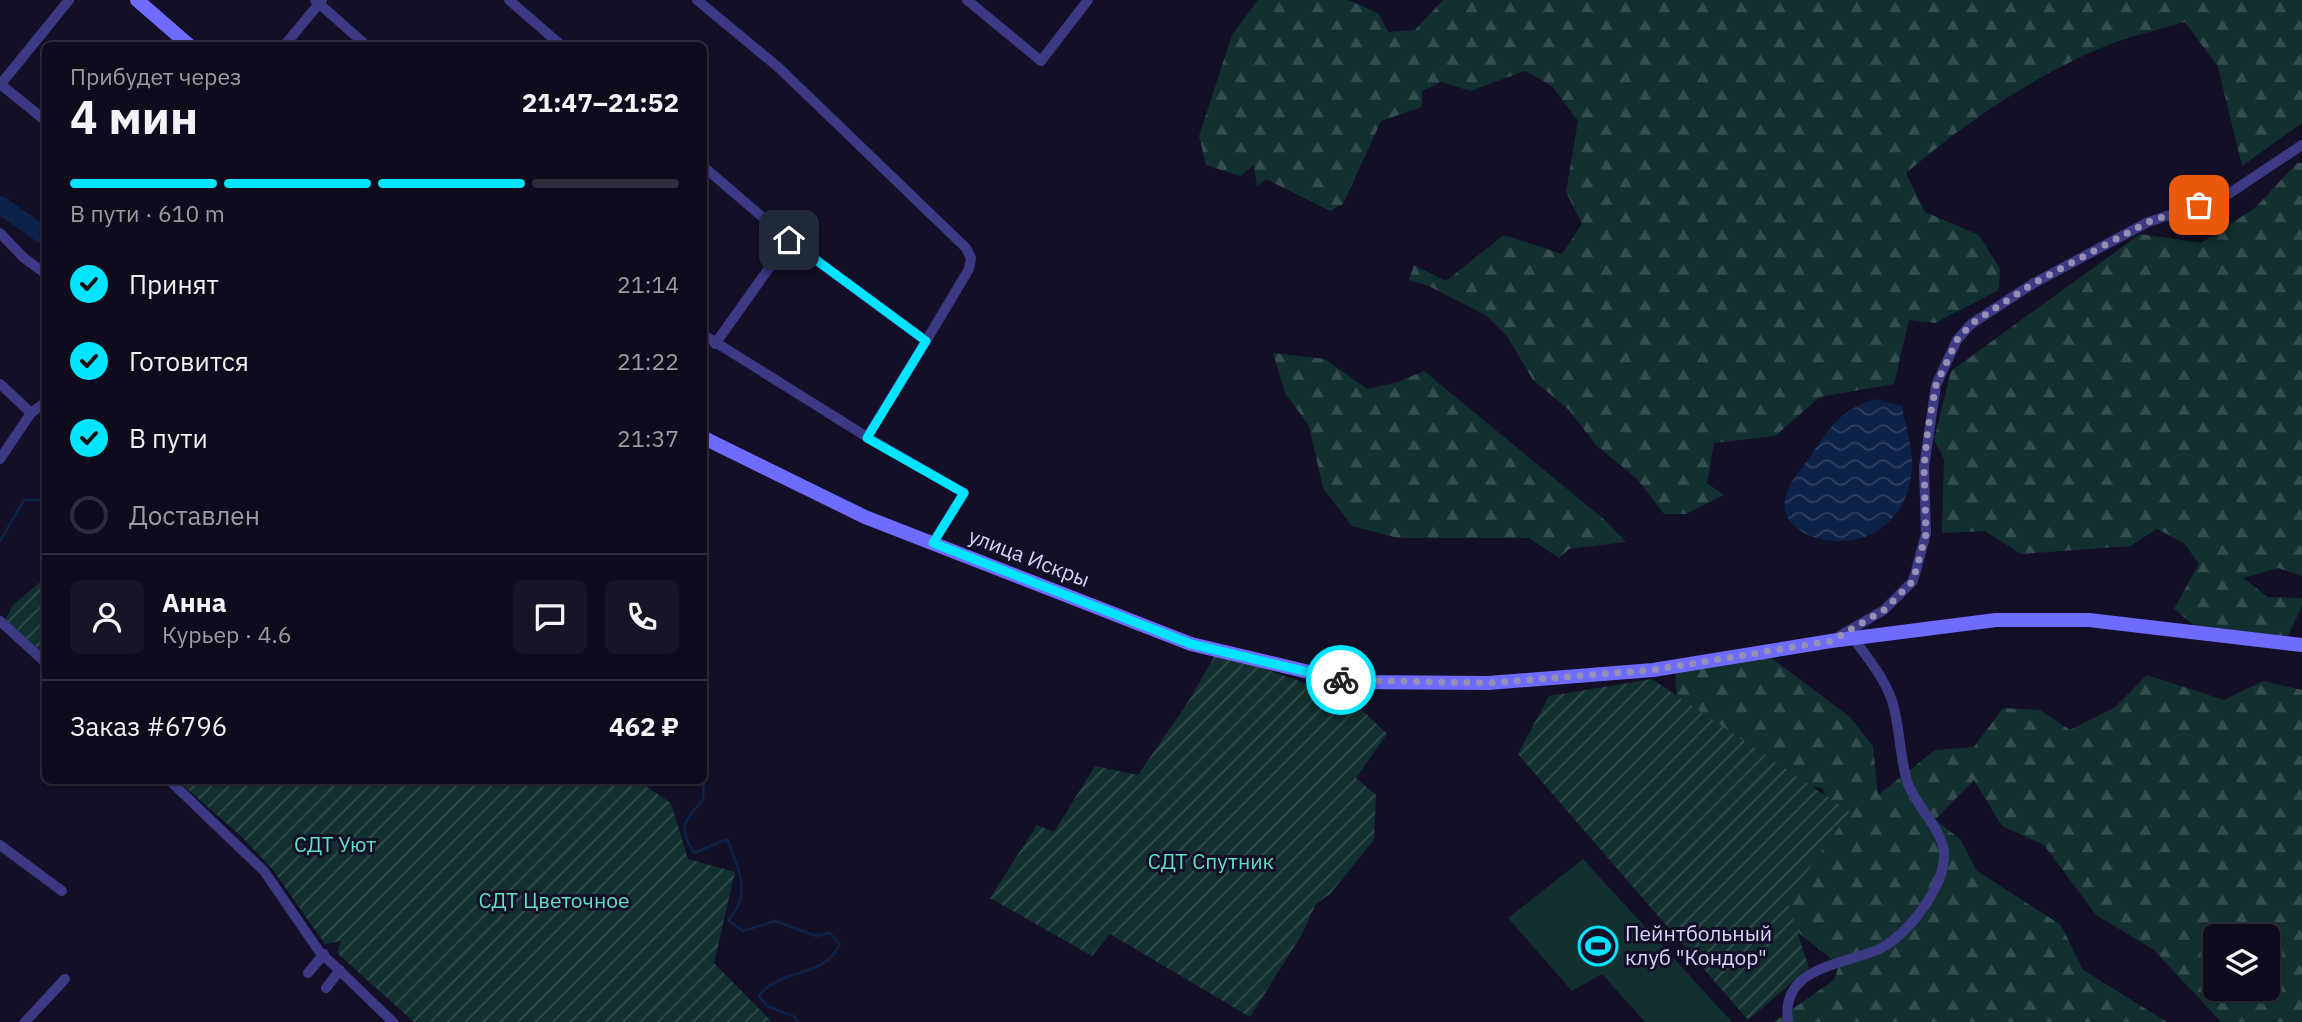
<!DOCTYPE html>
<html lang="ru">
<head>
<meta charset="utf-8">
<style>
	:root { --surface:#0e0b1c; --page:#171425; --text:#f1f3f6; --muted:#9b9ba3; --line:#2e2b3b; --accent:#00e5ff }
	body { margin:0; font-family:"IBM Plex Sans",sans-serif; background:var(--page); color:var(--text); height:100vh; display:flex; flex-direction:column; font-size:26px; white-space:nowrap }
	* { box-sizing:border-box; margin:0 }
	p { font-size:23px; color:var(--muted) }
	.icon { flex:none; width:38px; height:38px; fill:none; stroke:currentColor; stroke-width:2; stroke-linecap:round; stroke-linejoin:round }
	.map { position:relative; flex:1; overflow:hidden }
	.details { position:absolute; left:42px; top:42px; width:665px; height:742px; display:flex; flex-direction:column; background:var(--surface); border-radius:10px; box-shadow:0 2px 5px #0004,0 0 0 2px var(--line) }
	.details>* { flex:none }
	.fabs { position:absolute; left:2203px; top:924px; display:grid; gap:14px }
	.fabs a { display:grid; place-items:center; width:77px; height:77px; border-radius:10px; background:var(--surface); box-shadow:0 2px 5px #0004,0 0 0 2px var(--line); font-size:35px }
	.pin { position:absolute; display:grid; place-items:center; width:60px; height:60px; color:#fff; margin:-30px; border-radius:14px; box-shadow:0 4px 10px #0006 }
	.courier { position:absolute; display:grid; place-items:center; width:70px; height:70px; margin:-35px; border:5px solid #00e5ff; border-radius:50%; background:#fff; color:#222; box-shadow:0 2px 9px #0007 }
	.headline em { font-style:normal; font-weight:700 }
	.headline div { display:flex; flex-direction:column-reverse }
	.headline { display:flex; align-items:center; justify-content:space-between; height:119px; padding:0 28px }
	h1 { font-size:46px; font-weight:700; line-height:52px }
	.bar { display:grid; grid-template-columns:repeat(4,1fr); gap:10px 7px; align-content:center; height:84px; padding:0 28px }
	.bar i { height:9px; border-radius:5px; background:var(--line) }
	.bar .on { background:var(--accent) }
	.bar p { grid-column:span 4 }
	.line { display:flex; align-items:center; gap:18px; padding:0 28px; border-top:2px solid var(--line) }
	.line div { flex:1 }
	.round { display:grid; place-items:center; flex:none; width:74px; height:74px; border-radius:10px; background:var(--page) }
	ol { padding:0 28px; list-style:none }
	li { display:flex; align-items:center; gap:21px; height:77px }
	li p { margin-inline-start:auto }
	li .icon { padding:7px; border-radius:50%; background:var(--accent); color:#111; stroke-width:4 }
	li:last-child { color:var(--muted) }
	li i { width:38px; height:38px; border:4px solid var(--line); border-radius:50% }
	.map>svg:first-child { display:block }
	.forest { fill:url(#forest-firs); fill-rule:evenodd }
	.garden { fill:url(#garden-furrows) }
	.pitch { fill:#12302f }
	.water { fill:url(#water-waves) }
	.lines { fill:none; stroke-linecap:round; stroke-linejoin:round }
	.stream { stroke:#0c2248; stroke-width:2.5 }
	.river { stroke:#0c2248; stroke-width:18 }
	.minor { stroke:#3d3a85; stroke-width:10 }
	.secondary { stroke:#6f6bff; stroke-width:14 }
	.done { stroke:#948fb3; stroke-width:7; stroke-dasharray:0 12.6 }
	.route { stroke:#00e5ff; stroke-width:9 }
	.labels { text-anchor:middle; stroke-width:6; stroke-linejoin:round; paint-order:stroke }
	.street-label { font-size:21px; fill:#d9d4ff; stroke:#130f26 }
	.park-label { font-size:21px; fill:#5fe0c0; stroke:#130f26 }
	.poi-label { font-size:21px; fill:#d9d4ff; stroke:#130f26; text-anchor:start }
</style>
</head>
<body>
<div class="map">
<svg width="2302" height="1022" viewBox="0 0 2302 1022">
	<defs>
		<pattern id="forest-firs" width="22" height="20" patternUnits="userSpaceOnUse" patternTransform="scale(1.75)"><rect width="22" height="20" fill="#12302f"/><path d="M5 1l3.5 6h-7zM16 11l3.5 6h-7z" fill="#344d4e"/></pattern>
		<pattern id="garden-furrows" width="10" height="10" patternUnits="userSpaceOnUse" patternTransform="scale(1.75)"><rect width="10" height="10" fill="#12302f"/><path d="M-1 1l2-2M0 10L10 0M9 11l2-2" fill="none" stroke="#344d4e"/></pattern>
		<pattern id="water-waves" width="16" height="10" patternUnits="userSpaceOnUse" patternTransform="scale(1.75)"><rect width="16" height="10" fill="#0c2248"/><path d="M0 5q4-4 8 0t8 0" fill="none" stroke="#2f4163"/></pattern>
	</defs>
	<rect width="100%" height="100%" fill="#130f26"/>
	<g class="forest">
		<path d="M1258 0H1348L1378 13 1388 32 1415 30 1443 0H2302V123L2242 166 2218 67 2185 22C2160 29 2133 35 2108 45 2034 75 1966 122 1906 173L1925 212 1979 235 2000 269 1999 290 1935 323 1909 320 1894 384 1820 397 1775 436 1714 443 1707 483 1724 495 1686 514H1664L1637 479 1596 445 1569 410 1533 380 1507 336 1487 316 1429 286 1409 280 1414 265 1446 281 1504 235 1562 254 1582 224 1566 192 1578 121 1552 86 1525 71 1470 91 1441 82 1422 91V107L1381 121 1343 204 1330 211 1266 179 1257 187 1254 165 1240 176 1206 165 1199 136 1232 35Z"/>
		<path d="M2297 163H2302V576L2278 568 2243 578 2268 597 2302 598V606L2288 636 2195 626 2174 609 2199 564 2184 543 2157 529 2130 546 2021 554 1985 531 1942 533 1944 459 1934 440 1951 371 2140 234 2201 243 2255 208Z"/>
		<path d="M1273 353 1325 359 1367 389 1395 383 1424 371 1606 521 1626 542 1569 549 1559 558 1529 538H1398L1352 526 1323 488 1309 426 1285 393Z"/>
		<path d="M1770 657 1850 717 1873 746 1878 795 1935 750 1974 747 2003 708 2040 710 2070 730 2115 707 2147 675 2224 700 2263 681 2302 690V1022H2221L2154 950 2096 915 2044 845 2002 826 1974 780 1935 820 1960 839 1977 871 2061 925 2083 970 2167 1022H1774L1834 980 1839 965 1771 911 1831 807 1822 788 1770 782 1678 720 1675 671ZM2216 936H2268V989H2216Z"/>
	</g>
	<g class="garden">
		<path d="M45 578V659L5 621 13 605Z"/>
		<path d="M1217 652 1352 700 1387 734 1356 778 1376 795 1374 840 1330 894 1316 904 1302 934 1250 1017 1110 934 1092 956 990 898 1037 825 1054 832 1095 766 1138 775 1188 702Z"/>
		<path d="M1652 679 1850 812 1787 899 1809 968 1748 1020 1518 754 1549 696Z"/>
		<path d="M178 781H638L671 803 688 859 735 872 714 963 772 1022H414L337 953 341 941 325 944 273 870 242 837Z"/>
	</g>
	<path class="pitch" d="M1583 859 1732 1022H1645L1602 974 1572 991 1508 918Z"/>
	<path class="water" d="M1874 399 1902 406C1905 425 1914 450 1912 469 1902 572 1775 548 1785 500 1788 482 1802 468 1812 454 1832 424 1840 412 1874 399Z"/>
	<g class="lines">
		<g class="stream">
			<path d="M0 541 24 500H46"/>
			<path d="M704 776 703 800C684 822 677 826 694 853L727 839C738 867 753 895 728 920L743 931 775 921 816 936 830 933 840 944C824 980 779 967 759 996L767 1006 795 1017 797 1022"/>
		</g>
		<path class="river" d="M0 205 46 237"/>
		<g class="minor">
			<path d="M315 0 367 46"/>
			<path d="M509 0 562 46"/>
			<path d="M697 0 778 67 966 248 971 258 969 269 926 341"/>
			<path d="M967 0 1041 61 1088 0"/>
			<path d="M284 46 322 0"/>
			<path d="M0 84 46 121"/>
			<path d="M0 85 69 0"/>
			<path d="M704 167 789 240 926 341 867 437"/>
			<path d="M0 233 24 258 46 274"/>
			<path d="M704 335 867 437 964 493 933 543"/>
			<path d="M715 344 789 240"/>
			<path d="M0 384 31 413"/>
			<path d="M0 459 31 413 46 402"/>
			<path d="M0 621 46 663"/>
			<path d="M1836 638 1884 610 1913 581 1926 534 1924 467 1936 385 1957 340 1971 324 2034 283 2148 222 2224 197 2302 145"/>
			<path d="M169 780 264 871 319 951 393 1022"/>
			<path d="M0 845 62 891"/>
			<path d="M308 973 324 954"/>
			<path d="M326 988 340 970"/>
			<path d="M25 1022 65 979"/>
			<path d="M1788 1022C1780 967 1842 965 1877 950 1907 937 1946 886 1944 852 1942 829 1914 804 1907 781 1900 757 1900 732 1894 708 1888 682 1869 660 1854 639"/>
		</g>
		<g class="secondary">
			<path d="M137 0 190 46"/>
			<path d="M704 438 865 517 1191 644 1351 682 1488 683 1653 670 1831 641 1996 620H2089L2302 645"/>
		</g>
	</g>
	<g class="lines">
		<path class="done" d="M1341 680 1488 683 1653 670 1831 641 1884 610 1913 581 1926 534 1924 467 1928 428 1936 385 1957 340 1971 324 2034 283 2148 222 2199 205"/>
		<path class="route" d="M789 240 926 341 867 438 964 493 933 543 1191 644 1341 680"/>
	</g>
	<defs>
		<symbol id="stadium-ring" viewBox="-11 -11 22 22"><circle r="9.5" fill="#130f26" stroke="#00e5ff" stroke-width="1.5"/><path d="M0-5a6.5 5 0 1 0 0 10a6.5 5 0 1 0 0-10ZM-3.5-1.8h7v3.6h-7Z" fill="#00e5ff"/></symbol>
	</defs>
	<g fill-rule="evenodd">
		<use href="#stadium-ring" x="1576" y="924" width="44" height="44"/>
	</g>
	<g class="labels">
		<g class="street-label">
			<text transform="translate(1029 558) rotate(21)" y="7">улица Искры</text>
		</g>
		<g class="park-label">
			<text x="335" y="852">СДТ Уют</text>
			<text x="1211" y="869">СДТ Спутник</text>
			<text x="554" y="908">СДТ Цветочное</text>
		</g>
		<g class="poi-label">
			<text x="1625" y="941">Пейнтбольный<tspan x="1625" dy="24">клуб "Кондор"</tspan></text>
		</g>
	</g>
</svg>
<div class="fabs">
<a><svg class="icon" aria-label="layers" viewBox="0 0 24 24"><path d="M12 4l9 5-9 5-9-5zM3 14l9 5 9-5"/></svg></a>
</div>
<div class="pin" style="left:2199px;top:205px;background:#ea580c"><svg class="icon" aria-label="bag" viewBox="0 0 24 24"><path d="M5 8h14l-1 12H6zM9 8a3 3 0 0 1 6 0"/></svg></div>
<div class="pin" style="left:789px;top:240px;background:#1f2937"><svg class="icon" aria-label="home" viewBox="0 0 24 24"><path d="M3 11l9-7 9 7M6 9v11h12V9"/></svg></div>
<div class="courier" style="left:1341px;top:680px"><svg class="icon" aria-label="bike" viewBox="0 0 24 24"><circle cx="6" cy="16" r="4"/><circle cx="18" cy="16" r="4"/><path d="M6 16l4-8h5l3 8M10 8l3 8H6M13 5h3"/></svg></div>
<section class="details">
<div class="headline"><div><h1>4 мин</h1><p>Прибудет через</p></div><em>21:47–21:52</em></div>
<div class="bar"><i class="on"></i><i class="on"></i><i class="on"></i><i></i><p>В пути · 610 m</p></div>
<ol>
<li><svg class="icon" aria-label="check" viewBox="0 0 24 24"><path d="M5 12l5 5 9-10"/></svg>Принят<p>21:14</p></li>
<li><svg class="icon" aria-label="check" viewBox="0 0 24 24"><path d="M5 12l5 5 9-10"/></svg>Готовится<p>21:22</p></li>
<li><svg class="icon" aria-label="check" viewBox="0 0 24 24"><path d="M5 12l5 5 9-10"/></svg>В пути<p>21:37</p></li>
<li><i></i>Доставлен</li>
</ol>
<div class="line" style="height:126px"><a class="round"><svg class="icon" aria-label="person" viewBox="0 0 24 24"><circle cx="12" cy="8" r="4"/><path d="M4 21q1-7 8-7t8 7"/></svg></a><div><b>Анна</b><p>Курьер · 4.6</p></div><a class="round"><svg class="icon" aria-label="chat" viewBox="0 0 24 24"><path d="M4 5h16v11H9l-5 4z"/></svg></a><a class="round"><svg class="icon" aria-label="phone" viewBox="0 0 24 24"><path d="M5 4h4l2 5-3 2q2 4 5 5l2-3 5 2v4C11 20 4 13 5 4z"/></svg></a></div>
<div class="line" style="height:91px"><div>Заказ #6796</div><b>462 ₽</b></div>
</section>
</div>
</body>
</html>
